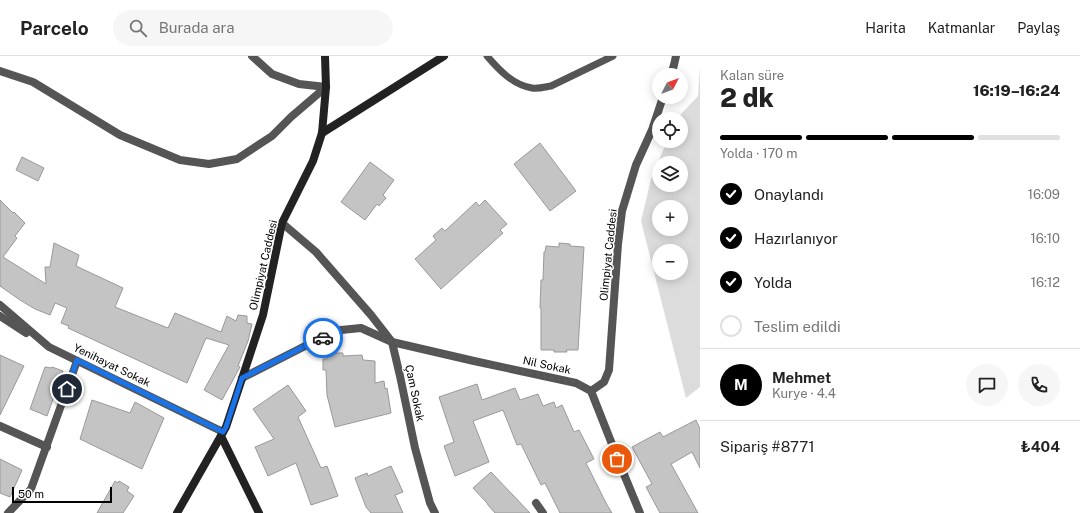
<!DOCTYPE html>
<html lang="tr">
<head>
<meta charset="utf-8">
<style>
	:root { --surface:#fff; --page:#f6f6f6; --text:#222; --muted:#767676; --line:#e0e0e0; --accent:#000 }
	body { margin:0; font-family:"Public Sans",sans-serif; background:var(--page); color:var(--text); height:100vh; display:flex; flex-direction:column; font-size:15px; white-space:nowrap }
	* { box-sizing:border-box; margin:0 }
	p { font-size:13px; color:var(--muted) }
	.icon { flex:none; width:22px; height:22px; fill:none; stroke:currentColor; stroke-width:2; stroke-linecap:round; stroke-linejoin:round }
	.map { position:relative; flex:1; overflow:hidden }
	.panel { display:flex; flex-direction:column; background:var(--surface); width:380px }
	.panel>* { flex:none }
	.needle { width:26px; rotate:48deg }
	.tools { position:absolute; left:652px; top:12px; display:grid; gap:8px }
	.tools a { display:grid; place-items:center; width:36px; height:36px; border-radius:50%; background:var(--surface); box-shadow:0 2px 10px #0003; font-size:20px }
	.scale { position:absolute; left:12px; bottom:10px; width:100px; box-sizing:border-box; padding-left:4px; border:2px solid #000; border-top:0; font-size:11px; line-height:14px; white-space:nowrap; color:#000; -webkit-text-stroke:3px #fff; paint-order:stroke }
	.pin { position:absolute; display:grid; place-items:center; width:34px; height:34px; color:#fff; margin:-17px; border:2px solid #fff; border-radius:50%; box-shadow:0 1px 4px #0007 }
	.courier { position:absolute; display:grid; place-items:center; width:40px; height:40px; margin:-20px; border:3px solid #1a73e8; border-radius:50%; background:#fff; color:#222; box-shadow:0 1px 5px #0007 }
	.head em { font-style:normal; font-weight:800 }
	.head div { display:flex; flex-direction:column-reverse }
	.head { display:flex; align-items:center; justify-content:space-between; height:68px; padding:0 20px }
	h1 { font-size:26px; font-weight:800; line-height:30px }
	.bar { display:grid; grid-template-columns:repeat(4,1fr); gap:6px 4px; align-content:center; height:48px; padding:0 20px }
	.bar i { height:5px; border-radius:3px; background:var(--line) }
	.bar .selected { background:var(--accent) }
	.bar p { grid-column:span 4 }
	.line { display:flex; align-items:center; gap:10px; padding:0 20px; border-top:1px solid var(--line) }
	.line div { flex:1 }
	.round { display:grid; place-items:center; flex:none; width:42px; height:42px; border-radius:21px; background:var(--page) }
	ol { padding:0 20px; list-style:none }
	li { display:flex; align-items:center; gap:12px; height:44px }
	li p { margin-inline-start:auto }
	li .icon { padding:4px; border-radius:50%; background:var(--accent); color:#fff; stroke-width:4 }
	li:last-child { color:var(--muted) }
	li i { width:22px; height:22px; border:2px solid var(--line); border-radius:50% }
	header { display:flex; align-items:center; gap:24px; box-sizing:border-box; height:56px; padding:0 20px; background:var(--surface); border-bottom:1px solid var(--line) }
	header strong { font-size:19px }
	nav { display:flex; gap:22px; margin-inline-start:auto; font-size:14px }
	.search { width:280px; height:36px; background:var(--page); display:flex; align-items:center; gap:10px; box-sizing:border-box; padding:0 14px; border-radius:22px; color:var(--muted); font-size:15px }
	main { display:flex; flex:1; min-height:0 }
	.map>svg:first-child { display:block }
	.green { fill:#dcdcdc; fill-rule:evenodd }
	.building { fill:#c4c4c4; stroke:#999 }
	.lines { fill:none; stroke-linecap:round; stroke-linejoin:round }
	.lane { stroke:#555; stroke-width:7 }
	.street { stroke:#555; stroke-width:8 }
	.secondary { stroke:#222; stroke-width:8 }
	.done { stroke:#595959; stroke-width:4; stroke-dasharray:0 7.2 }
	.route { stroke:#1a73e8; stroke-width:5 }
	.labels { text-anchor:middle; stroke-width:3; stroke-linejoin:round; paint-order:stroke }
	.street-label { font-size:11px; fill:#000; stroke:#fff }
</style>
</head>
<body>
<header>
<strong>Parcelo</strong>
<div class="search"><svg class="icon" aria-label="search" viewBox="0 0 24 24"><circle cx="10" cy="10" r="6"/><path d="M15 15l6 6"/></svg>Burada ara</div>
<nav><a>Harita</a><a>Katmanlar</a><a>Paylaş</a></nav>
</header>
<main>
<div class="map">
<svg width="700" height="457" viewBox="0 0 700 457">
	<rect width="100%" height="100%" fill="#fff"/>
	<path class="green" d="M700 11V331L686 342 641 165 651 123 667 85H681V63H679L681 58 698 40ZM659 107H681V129H659ZM659 151H681V173H659ZM659 195H681V217H659Z"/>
	<g class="building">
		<path d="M540 87 576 135 550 155 514 108Z"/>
		<path d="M22 101 44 112 38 125 16 114Z"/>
		<path d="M370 106 394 124 383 139 386 142 379 150 377 148 365 164 341 146Z"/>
		<path d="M0 144 13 157 14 156 25 167 15 180 17 182 3 201 46 228 45 211H50L54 187 79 199 76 210 123 232 115 251 168 272 175 257 221 276 227 260 236 265 238 259 247 260V267L252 268 248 285 238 310 240 311 222 344 204 334 229 289 206 282 187 327 68 272 69 270 61 267 67 252 55 247 50 259 35 253 20 244 0 230Z"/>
		<path d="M485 144 507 168 500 174 503 177 441 233 415 203 436 184 433 180 442 172 445 175 476 146 479 150Z"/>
		<path d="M559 187 570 188V190L584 191 578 294H566L567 296H554V294H541V252H540L541 224H543L544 196H545L546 190 559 191Z"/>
		<path d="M332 297H343V300L362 299 363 304 375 305V327L384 325 385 333 387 332 391 357 335 371 327 339 326 314H323V303H327V300L332 299Z"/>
		<path d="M0 299 24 310 0 359Z"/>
		<path d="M45 311 51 312 52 311 63 315 47 360 30 353Z"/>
		<path d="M477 328 482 344 515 332 520 344 538 338 543 350 554 346 556 352 562 349 574 376 579 374 594 403 586 407 606 447 612 457H560L545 427 541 429 521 388 517 389 503 354 473 365 489 406 455 420 444 390 454 386 439 341Z"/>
		<path d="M288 329 306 355 298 361 321 412 327 410 338 440 311 449 296 407 268 420 255 391 274 383 253 353Z"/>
		<path d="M92 344 130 357 135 346 164 362 142 413 80 383Z"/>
		<path d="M696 364 700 373V412L692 396 671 408 698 457H660L646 431 652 428 632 391 660 376 663 381Z"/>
		<path d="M0 403 22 414 10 441 0 437Z"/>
		<path d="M391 410 403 436 395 439 403 457H371L366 451 355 422 367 417 368 420Z"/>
		<path d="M491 416 530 457H495L488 449 487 447 473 432Z"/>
		<path d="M115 425 118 427 119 425 129 431 127 435 134 440 123 457H97Z"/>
	</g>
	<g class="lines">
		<path class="lane" d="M487 0C499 14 513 29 532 32 538 33 545 31 551 30L613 0"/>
		<g class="street">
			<path d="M252 0 272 18 299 28 326 31"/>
			<path d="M0 15 33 26 120 79 180 104 209 108 237 103 272 80 291 61 326 31"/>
			<path d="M671 19 674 9 676 0"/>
			<path d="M282 167 316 196 371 259 392 286 400 320 415 392 430 447 435 457"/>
			<path d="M0 249 49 291 223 376"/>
			<path d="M0 260 26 277"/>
			<path d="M242 322 313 286 341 274 361 272 392 286 474 305 576 327 591 335 623 416 640 457"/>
			<path d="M591 335 604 326 609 314 618 188 622 155 636 109 652 74 663 41"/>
			<path d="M0 370 47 391"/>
			<path d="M536 447 543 457"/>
			<path d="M8 457 31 433 77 305"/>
		</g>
		<g class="secondary">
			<path d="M322 77 444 0"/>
			<path d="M221 380 259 457"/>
			<path d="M177 457 226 371 263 259 282 167 313 105 322 77 326 31 325 0"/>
		</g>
	</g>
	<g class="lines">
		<path class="done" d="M323 282 341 274 362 272 392 286 474 305 576 327 591 335 617 403"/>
		<path class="route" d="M67 333 77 304 223 376 226 371 242 322 313 286 323 282"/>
	</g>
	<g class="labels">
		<g class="street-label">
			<text transform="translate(608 199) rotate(-84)" y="4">Olimpiyat Caddesi</text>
			<text transform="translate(263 209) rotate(-77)" y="4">Olimpiyat Caddesi</text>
			<text transform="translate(112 309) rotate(26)" y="4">Yenihayat Sokak</text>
			<text transform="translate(547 309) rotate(12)" y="4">Nil Sokak</text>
			<text transform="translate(415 337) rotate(78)" y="4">Çam Sokak</text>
		</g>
	</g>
</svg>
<div class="tools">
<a><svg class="needle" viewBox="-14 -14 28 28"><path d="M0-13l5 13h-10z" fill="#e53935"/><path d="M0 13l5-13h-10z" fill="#767676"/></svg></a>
<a><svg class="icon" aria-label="locate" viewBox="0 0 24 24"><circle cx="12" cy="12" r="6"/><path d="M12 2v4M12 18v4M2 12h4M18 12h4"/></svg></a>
<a><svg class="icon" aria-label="layers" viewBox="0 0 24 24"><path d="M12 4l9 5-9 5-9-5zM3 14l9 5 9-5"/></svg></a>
<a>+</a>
<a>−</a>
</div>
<div class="scale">50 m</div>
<div class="pin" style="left:617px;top:403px;background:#ea580c"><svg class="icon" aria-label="bag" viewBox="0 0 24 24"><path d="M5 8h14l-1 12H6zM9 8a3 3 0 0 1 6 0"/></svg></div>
<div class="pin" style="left:67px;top:333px;background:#1f2937"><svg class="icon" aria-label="home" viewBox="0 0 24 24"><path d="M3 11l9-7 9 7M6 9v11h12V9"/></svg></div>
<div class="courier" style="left:323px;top:282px"><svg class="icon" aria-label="car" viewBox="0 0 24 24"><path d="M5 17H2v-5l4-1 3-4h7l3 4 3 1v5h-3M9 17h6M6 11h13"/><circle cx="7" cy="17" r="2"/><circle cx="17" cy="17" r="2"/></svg></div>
</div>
<section class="panel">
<div class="head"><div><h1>2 dk</h1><p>Kalan süre</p></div><em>16:19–16:24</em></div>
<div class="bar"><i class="selected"></i><i class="selected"></i><i class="selected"></i><i></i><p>Yolda · 170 m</p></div>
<ol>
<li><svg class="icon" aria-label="check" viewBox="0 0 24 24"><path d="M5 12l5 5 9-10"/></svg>Onaylandı<p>16:09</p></li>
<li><svg class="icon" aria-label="check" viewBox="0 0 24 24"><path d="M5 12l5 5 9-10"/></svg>Hazırlanıyor<p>16:10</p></li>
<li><svg class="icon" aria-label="check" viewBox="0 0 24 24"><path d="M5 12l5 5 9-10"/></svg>Yolda<p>16:12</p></li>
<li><i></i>Teslim edildi</li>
</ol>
<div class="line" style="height:72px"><b class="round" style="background:var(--accent);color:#fff">M</b><div><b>Mehmet</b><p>Kurye · 4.4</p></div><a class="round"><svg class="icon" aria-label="chat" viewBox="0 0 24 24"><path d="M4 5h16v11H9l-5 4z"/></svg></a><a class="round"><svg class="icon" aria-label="phone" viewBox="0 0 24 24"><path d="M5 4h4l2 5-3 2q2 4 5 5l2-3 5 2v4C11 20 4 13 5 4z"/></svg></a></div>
<div class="line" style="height:52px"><div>Sipariş #8771</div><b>₺404</b></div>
</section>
</main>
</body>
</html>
